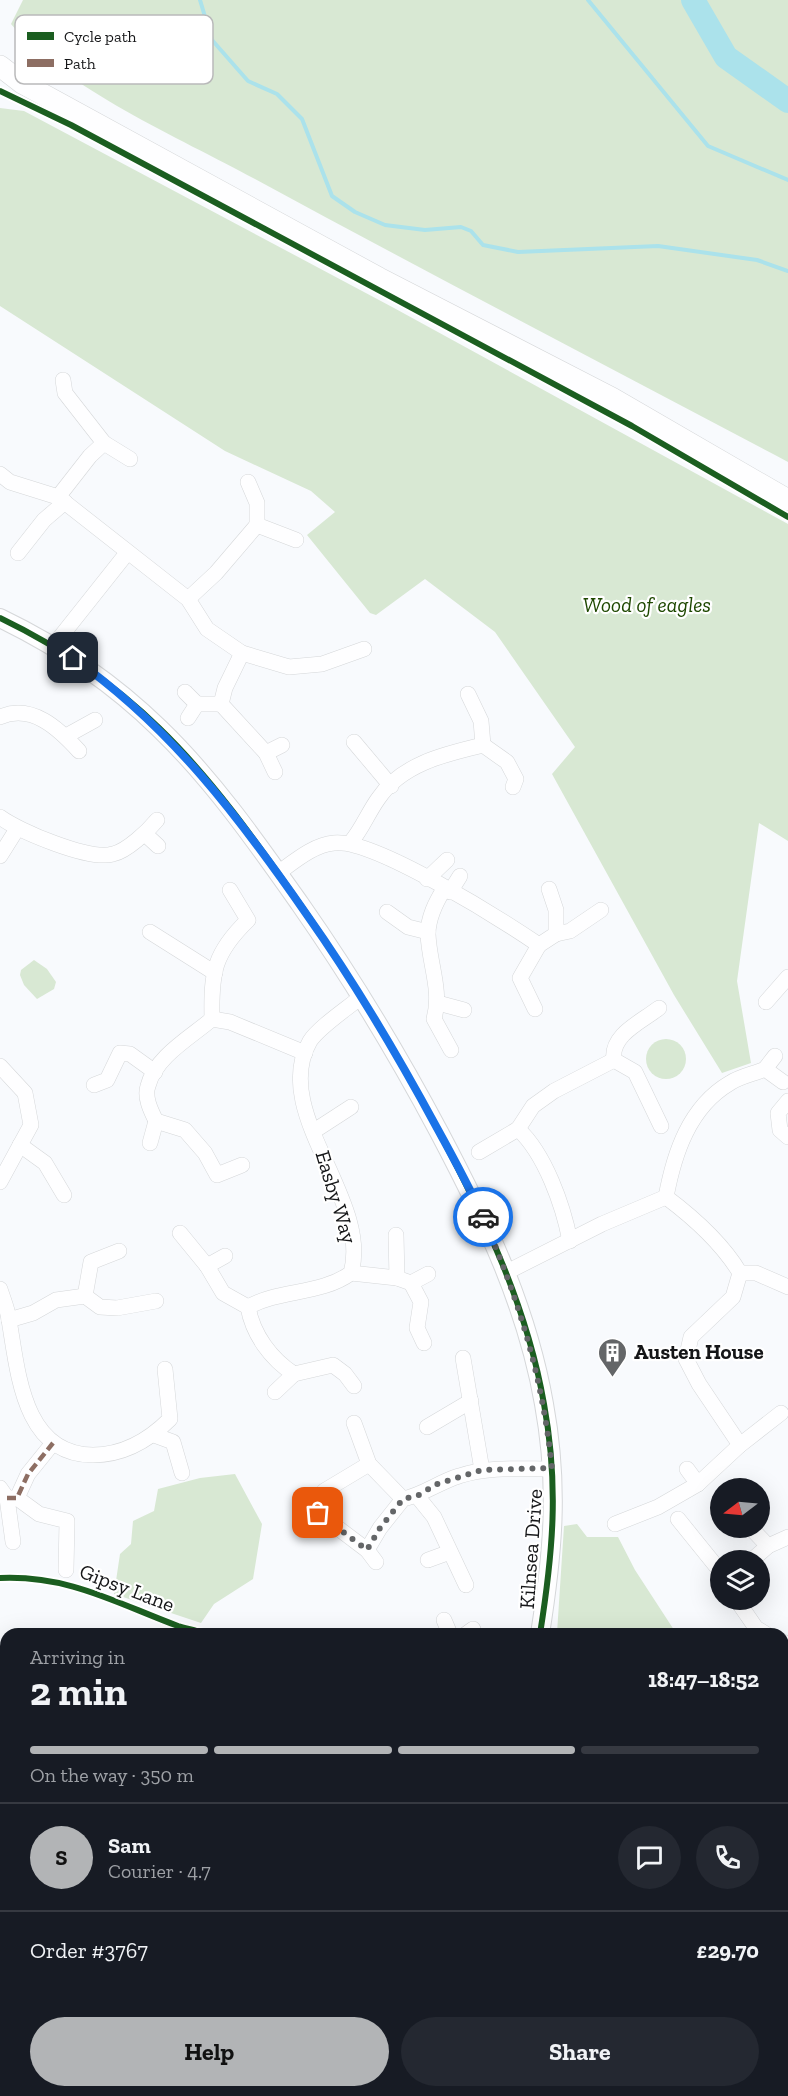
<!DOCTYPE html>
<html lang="en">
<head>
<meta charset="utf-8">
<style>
	:root { --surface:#171b24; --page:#242831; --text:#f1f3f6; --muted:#9ea1a6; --line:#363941; --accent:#b2b4b6 }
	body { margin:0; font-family:"Zilla Slab",serif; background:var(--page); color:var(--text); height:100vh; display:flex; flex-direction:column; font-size:22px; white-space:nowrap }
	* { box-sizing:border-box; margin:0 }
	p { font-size:20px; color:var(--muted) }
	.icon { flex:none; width:33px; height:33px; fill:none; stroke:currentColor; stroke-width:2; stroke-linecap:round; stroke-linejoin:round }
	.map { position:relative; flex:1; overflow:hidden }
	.sheet { position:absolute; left:0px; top:1628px; width:789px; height:470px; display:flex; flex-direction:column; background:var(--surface); border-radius:18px 18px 0 0; box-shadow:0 6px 24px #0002 }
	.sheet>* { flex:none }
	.needle { width:39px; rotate:254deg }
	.tools { position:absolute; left:710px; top:1478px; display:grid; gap:12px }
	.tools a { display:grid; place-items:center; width:60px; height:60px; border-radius:50%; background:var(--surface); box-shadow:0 6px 24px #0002; font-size:30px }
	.pin { position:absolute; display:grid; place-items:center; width:51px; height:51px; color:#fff; margin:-26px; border-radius:12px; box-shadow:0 3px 9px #0006 }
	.courier { position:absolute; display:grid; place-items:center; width:60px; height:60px; margin:-30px; border:4px solid #1a73e8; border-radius:50%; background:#fff; color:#222; box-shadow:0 2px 8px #0007 }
	.overview em { font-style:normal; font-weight:700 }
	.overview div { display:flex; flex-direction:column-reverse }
	.overview { display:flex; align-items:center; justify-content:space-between; height:102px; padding:0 30px }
	h1 { font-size:39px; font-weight:700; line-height:45px }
	.bar { display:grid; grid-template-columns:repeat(4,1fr); gap:9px 6px; align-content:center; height:72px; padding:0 30px }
	.bar i { height:8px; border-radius:4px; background:var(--line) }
	.bar .on { background:var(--accent) }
	.bar p { grid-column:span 4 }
	.line { display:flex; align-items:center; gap:15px; padding:0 30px; border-top:2px solid var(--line) }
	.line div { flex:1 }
	.round { display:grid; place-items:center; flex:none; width:63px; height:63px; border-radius:32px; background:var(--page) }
	.button { display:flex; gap:12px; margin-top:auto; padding:12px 30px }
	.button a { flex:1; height:69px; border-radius:36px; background:var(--accent); color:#111; font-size:24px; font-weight:700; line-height:69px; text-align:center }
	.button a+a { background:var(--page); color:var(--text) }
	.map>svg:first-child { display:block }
	.green { fill:#d8e8d3 }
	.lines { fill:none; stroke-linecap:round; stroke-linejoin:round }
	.stream { stroke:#abe2eb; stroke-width:4 }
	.river { stroke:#abe2eb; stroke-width:24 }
	.minor-casing { stroke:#d5d7d9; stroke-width:16 }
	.tertiary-casing { stroke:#d5d7d9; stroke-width:20 }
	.secondary-casing { stroke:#d5d7d9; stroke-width:22 }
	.minor { stroke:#fefeff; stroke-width:15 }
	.tertiary { stroke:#fefeff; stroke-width:18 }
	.secondary { stroke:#fefeff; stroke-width:21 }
	.quiet { stroke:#8d6e63; stroke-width:4.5; stroke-dasharray:9 4.5; stroke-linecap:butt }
	.cycleway-casing { stroke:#fff; stroke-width:10 }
	.cycleway { stroke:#1b5e20; stroke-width:6 }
	.done { stroke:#646668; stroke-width:6; stroke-dasharray:0 10.8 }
	.route { stroke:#1a73e8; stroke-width:8 }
	.labels { text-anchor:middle; stroke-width:4.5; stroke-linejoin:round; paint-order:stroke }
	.park-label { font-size:21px; font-style:italic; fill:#1e4800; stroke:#fff }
	.street-label { font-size:21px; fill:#151618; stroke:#fff }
	.poi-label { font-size:21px; font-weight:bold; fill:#151618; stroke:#fff; text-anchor:start }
	.key { fill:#fff; stroke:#b9b9ba; stroke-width:1.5 }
	.key-label { font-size:16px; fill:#151618 }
</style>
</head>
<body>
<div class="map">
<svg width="788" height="2096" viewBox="0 0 788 2096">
	<rect width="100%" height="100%" fill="#f8fafd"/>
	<g class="green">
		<path d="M23 0H788V462C610 368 432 275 255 179 180 138 65 89 11 24Z"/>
		<path d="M0 108 24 111 394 308 788 524V841L759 823 737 981 751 1063 722 1073 674 995 552 774 575 747 495 632 425 579 376 615 370 613 307 535 335 512 311 491 225 451 0 306Z"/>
		<path d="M34 960 47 969 56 982 54 989 37 999 24 985 20 975 21 970Z"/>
		<circle cx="666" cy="1059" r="20"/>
		<path d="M235 1474 262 1524 253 1579 214 1604 201 1623 114 1594 120 1554 131 1544 133 1521 154 1511 158 1489 200 1478Z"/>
		<path d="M577 1524 587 1537H618L635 1570 676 1633H557L564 1526Z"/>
		<path d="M783 1759 788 1763V1990L783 1986Z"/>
	</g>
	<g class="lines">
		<g class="stream">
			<path d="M200 0 212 40 248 81 277 94 302 119 332 196 355 212 385 225 425 230 461 227 471 231 483 245 518 252 658 246 757 260 788 271"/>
			<path d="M588 0 708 146 788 180"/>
		</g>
		<path class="river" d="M693 0 726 57 788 101"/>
		<defs>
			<g id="minor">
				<path d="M104 443 130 459"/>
				<path d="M0 474 10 482 58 497 188 599 207 629 242 653 289 667 322 664 364 649"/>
				<path d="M248 482 257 503V525"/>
				<path d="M58 497 90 456 104 443 65 393 63 380"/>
				<path d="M18 553 44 520 65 502"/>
				<path d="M188 599 216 573 257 525 296 540"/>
				<path d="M54 645 127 553"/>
				<path d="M242 653 225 688 221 704 266 753 275 772"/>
				<path d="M185 692 197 704"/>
				<path d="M468 694 481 721 483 745"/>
				<path d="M0 717C32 703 59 729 79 751"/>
				<path d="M188 718 197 704H221"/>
				<path d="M66 736 95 720"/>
				<path d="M354 742 391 786"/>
				<path d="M266 753 282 745"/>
				<path d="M0 817C19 831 89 861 113 854 127 851 148 831 157 820"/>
				<path d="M145 834 158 846"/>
				<path d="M351 842C362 829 368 813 378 799 401 764 445 754 483 745L507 762 516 779 513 787"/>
				<path d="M0 856 17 829"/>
				<path d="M278 873C295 861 313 845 334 843 373 838 502 920 539 945L556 934V910L549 889"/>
				<path d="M427 879 447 860"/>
				<path d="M444 889C436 902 428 917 428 934 429 963 442 990 434 1019L451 1050"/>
				<path d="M450 892 460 876"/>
				<path d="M387 912 408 927 428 932"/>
				<path d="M150 932 215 973"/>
				<path d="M556 934 570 931 601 910"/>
				<path d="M766 1002 788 977"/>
				<path d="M438 1003 464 1010"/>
				<path d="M535 1009 520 978 539 945"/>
				<path d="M212 1019C211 972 214 953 248 920L230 890"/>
				<path d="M614 1060 635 1072 661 1126"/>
				<path d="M614 1060C610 1035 641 1022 659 1008"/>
				<path d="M0 1066 25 1093 31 1125 0 1182"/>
				<path d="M765 1069 775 1056"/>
				<path d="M94 1085 107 1080 120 1053 130 1054 155 1072"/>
				<path d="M788 1101 778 1113 780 1130 788 1137"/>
				<path d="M314 1131 351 1107"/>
				<path d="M150 1143 156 1121"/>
				<path d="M20 1145 45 1163 64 1195"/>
				<path d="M479 1152 518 1129"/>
				<path d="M242 1165 217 1175 205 1153 185 1130 156 1121C151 1111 144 1097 148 1086 155 1057 191 1037 212 1019L230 1022 305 1053"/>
				<path d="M666 1197C694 1218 722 1243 740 1273L733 1297 691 1337 686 1359 699 1384 740 1445"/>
				<path d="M666 1197C674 1154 689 1107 730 1083 741 1076 754 1074 765 1069L783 1082"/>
				<path d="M180 1233 207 1266 223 1293 248 1307C280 1289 321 1295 351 1273 372 1199 269 1112 310 1041 319 1027 348 1008 362 996"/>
				<path d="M396 1235 397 1278"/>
				<path d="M570 1241C563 1205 545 1154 518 1129L533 1106 554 1091 614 1060"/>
				<path d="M207 1266 225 1256"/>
				<path d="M507 1272 602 1224 666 1197"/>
				<path d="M351 1273 397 1278 411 1283 421 1302 417 1328 424 1343"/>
				<path d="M740 1273H756L788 1287"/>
				<path d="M411 1283 428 1274"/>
				<path d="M0 1289C3 1299 8 1310 9 1320 18 1372 23 1455 93 1455 124 1455 149 1440 170 1419L165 1369"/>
				<path d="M85 1296 91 1262 119 1251"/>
				<path d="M248 1307C253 1335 271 1359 294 1374L275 1392"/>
				<path d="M9 1320 33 1313 56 1300 85 1296 100 1307 117 1308 156 1301"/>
				<path d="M463 1358 482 1470"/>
				<path d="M294 1374 333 1365 345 1374 354 1386"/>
				<path d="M354 1423 369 1464 403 1499"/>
				<path d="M427 1427 471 1401"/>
				<path d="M154 1435 173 1442 182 1473"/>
				<path d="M687 1469 698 1484"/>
				<path d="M0 1488 7 1498 13 1542"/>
				<path d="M324 1491 369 1464"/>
				<path d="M417 1496 434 1517 466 1585"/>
				<path d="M9 1498H17L28 1474 53 1443"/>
				<path d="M17 1498 39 1514 67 1521 66 1570"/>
				<path d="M318 1513 367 1550"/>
				<path d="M678 1519 720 1571"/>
				<path d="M615 1524 658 1507 698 1484 740 1445 781 1413"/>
				<path d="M750 1527 768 1546"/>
				<path d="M428 1560 450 1552"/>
				<path d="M752 1560 768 1546 788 1537"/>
				<path d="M376 1562 367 1550 380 1528 403 1499C423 1495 439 1482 459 1476 488 1466 522 1469 552 1469"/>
				<path d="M736 1599 756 1628 766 1634"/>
				<path d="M444 1620 450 1634"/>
				<path d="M466 1634 473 1629"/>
				<path d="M783 1642 788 1644"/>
				<path d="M0 1653 6 1652"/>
				<path d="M0 1691 6 1693"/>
				<path d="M783 1694 788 1690"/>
				<path d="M783 1720 788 1715"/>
				<path d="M0 2022 5 2006 3 1978"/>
				<path d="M0 2033 6 2034"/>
				<path d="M783 2070 788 2077"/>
				<path d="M665 2091 674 2096"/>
				<path d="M425 2096 428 2091"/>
				<path d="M695 2096 697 2091"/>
			</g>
			<g id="tertiary">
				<path d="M0 618C60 647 111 681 159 728 213 780 257 843 300 904 351 977 397 1053 439 1132 485 1219 527 1306 544 1404 559 1486 553 1552 540 1634"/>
				<path d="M195 2096 202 2091"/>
			</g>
			<path id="secondary" d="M0 66 22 83 379 278 612 398 788 500"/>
		</defs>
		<use href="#minor" class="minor-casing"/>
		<use href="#tertiary" class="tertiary-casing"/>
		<use href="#secondary" class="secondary-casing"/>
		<use href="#minor" class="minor"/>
		<use href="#tertiary" class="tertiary"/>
		<use href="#secondary" class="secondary"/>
		<g class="quiet">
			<path d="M7 1498H17L28 1474 53 1443"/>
			<path d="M0 1653 6 1652"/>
			<path d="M783 2070 788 2077"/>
			<path d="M665 2091 674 2096"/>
			<path d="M695 2096 697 2091"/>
		</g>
		<defs>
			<g id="cycleway">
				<path d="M0 91 71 125 632 426 788 517"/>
				<path d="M0 618C60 647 111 681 159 728 213 780 257 843 300 904 351 977 397 1053 439 1132 485 1219 527 1306 544 1404 559 1486 553 1552 540 1634"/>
				<path d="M0 1578C69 1575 116 1603 178 1626 187 1629 196 1630 205 1634"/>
			</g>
		</defs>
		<use href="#cycleway" class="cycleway-casing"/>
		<use href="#cycleway" class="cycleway"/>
	</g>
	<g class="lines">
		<path class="done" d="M318 1513 367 1550 380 1528 403 1499 417 1496 437 1484 482 1470 552 1468C542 1375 520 1303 483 1217"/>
		<path class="route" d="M73 658C171 727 239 817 307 915 355 983 397 1054 437 1128 453 1157 469 1186 483 1217"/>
	</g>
	<defs>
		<symbol id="building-pin" viewBox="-11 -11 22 30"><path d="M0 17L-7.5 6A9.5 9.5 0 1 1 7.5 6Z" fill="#646668" stroke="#fff"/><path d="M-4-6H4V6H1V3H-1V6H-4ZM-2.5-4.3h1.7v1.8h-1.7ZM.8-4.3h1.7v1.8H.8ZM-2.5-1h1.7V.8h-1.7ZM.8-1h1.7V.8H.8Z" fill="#fff"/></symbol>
	</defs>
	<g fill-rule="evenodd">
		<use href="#building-pin" x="596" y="1336" width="33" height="45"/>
	</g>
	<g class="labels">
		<g class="park-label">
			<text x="647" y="612">Wood of eagles</text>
		</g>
		<g class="street-label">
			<text transform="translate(336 1197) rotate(73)" y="7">Easby Way</text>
			<text transform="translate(531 1549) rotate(-86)" y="7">Kilnsea Drive</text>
			<text transform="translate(127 1588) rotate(21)" y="7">Gipsy Lane</text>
		</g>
		<g class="poi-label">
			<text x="634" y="1359">Austen House</text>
		</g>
	</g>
	<rect x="15" y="15" width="198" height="69" rx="9" class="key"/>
	<rect x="27" y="32" width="27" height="8" fill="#1b5e20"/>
	<rect x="27" y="59" width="27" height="8" fill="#8d6e63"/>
	<g class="key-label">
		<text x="64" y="42">Cycle path</text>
		<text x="64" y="69">Path</text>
	</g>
</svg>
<div class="tools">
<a><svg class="needle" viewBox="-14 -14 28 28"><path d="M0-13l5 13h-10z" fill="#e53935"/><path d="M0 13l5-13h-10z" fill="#9ea1a6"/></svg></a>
<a><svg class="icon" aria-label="layers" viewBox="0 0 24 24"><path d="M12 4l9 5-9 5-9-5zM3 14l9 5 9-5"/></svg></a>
</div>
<div class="pin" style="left:318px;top:1513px;background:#ea580c"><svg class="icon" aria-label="bag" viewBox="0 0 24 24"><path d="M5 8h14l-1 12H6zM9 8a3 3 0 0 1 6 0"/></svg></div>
<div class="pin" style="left:73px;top:658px;background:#1f2937"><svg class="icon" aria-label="home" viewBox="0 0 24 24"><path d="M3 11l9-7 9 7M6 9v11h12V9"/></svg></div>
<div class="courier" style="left:483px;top:1217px"><svg class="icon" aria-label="car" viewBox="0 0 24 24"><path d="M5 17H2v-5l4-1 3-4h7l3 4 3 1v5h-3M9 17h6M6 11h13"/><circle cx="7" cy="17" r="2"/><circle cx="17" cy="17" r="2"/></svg></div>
<section class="sheet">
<div class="overview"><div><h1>2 min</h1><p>Arriving in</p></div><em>18:47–18:52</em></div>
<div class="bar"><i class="on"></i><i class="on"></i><i class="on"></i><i></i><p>On the way · 350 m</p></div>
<div class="line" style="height:108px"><b class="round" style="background:var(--accent);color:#111">S</b><div><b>Sam</b><p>Courier · 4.7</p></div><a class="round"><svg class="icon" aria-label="chat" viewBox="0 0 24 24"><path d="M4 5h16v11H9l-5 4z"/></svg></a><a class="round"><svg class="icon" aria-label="phone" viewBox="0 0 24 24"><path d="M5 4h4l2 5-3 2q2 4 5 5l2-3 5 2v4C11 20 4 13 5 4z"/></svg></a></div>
<div class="line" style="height:78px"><div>Order #3767</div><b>£29.70</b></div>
<div class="button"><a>Help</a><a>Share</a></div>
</section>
</div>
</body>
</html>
